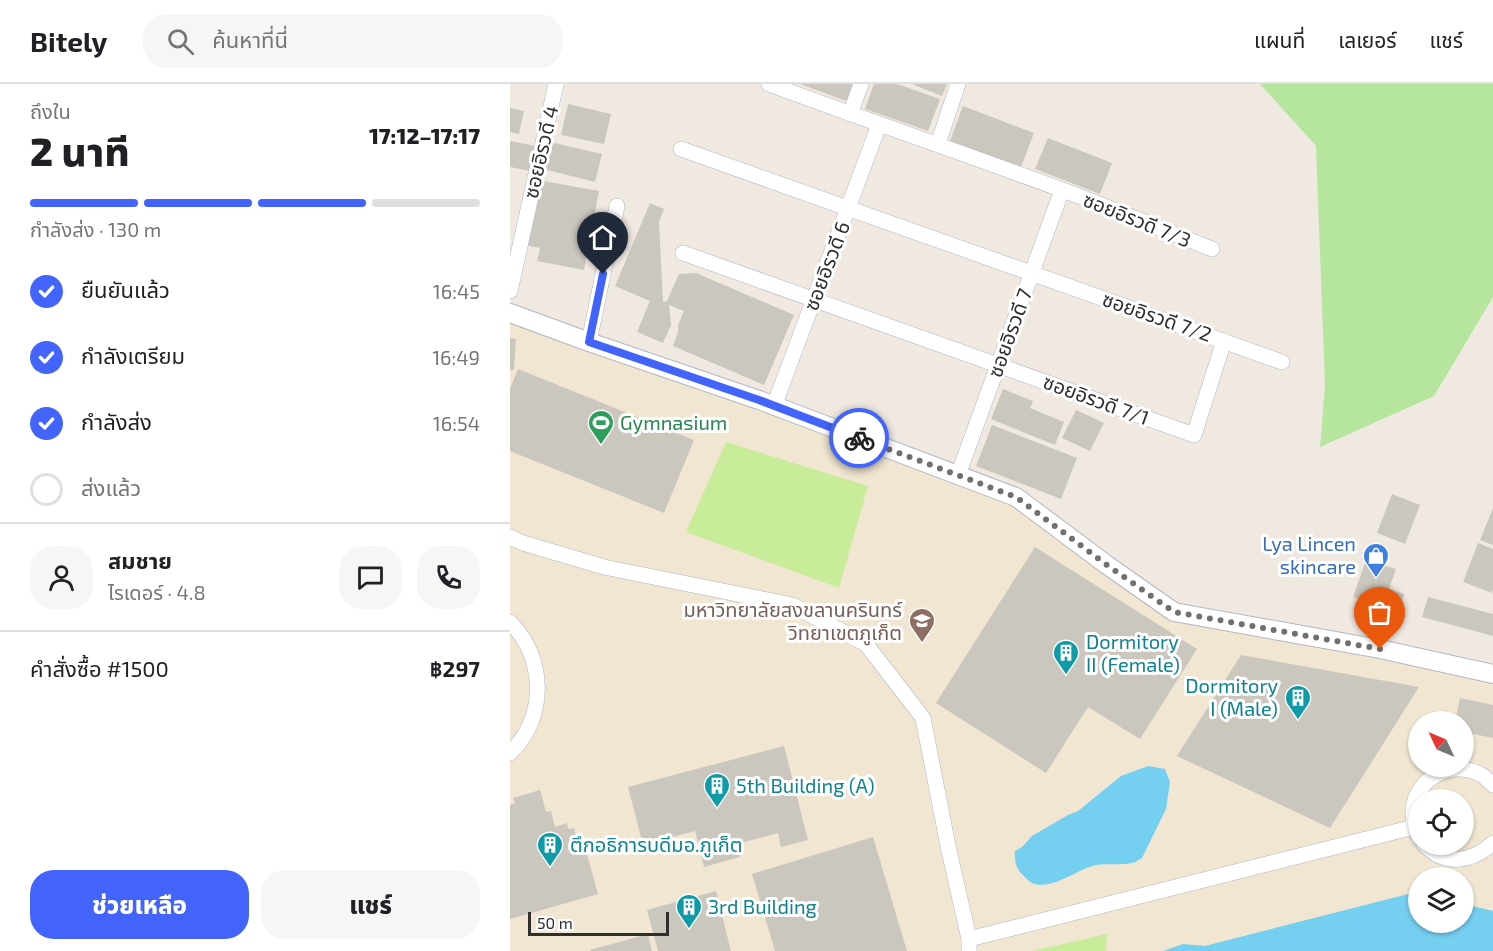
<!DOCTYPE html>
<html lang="th">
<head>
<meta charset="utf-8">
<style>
	:root { --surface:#fff; --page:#f6f6f6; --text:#202124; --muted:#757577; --line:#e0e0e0; --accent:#4264fb }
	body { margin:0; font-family:"Exo 2","Noto Sans Thai",sans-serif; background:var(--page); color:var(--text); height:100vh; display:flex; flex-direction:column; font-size:22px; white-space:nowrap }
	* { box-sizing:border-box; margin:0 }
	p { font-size:20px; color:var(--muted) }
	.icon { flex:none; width:33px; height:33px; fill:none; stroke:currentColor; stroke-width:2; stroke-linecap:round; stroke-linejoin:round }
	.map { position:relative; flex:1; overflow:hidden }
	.details { display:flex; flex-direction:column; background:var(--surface); width:510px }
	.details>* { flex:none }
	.needle { width:39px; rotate:314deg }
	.tools { position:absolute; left:898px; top:627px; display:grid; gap:12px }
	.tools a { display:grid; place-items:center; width:66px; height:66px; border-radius:50%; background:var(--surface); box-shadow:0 2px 4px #0004; font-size:30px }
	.scale { position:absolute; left:18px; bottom:15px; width:141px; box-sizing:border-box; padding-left:6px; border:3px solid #2e2e2e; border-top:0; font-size:16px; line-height:21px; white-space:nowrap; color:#2e2e2e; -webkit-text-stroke:4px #fff; paint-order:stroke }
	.pin { position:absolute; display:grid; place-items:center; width:51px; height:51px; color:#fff; margin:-62px -26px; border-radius:50% 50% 50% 0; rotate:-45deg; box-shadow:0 0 6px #0007 }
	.pin .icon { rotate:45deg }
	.courier { position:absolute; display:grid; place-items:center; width:60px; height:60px; margin:-30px; border:4px solid #4264fb; border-radius:50%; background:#fff; color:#222; box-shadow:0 2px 8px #0007 }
	.summary em { font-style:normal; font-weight:800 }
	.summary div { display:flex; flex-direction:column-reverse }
	.summary { display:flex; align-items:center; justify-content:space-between; height:102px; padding:0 30px }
	h1 { font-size:39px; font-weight:800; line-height:45px }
	.bar { display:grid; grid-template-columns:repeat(4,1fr); gap:9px 6px; align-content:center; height:72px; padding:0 30px }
	.bar i { height:8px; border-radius:4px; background:var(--line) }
	.bar .selected { background:var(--accent) }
	.bar p { grid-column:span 4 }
	.line { display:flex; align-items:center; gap:15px; padding:0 30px; border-top:2px solid var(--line) }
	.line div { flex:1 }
	.round { display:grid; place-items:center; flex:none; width:63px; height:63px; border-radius:24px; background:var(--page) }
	ol { padding:0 30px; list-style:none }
	li { display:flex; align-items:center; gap:18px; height:66px }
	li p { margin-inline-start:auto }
	li .icon { padding:6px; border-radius:50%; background:var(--accent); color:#fff; stroke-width:4 }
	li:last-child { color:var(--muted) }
	li i { width:33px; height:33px; border:3px solid var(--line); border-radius:50% }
	.button { display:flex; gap:12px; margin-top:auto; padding:12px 30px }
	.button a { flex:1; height:69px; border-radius:24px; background:var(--accent); color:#fff; font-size:24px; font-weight:800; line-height:69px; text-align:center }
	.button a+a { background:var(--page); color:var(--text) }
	header { display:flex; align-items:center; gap:36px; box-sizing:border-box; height:84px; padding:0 30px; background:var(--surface); border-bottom:2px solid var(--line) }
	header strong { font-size:28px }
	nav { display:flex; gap:33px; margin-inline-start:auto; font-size:21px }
	.search { width:420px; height:54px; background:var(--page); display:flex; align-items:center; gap:15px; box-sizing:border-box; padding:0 21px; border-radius:24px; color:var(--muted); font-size:22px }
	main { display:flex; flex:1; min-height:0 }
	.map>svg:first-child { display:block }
	.education { fill:#f0e6d1; fill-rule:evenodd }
	.green { fill:#b6e59e }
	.pitch { fill:#c9ec9a }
	.water { fill:#75cff0 }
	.building { fill:#cbc7bf }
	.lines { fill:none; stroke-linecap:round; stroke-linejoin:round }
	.minor-casing { stroke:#b4b7c1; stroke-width:16 }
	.tertiary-casing { stroke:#b4b7c1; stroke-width:20 }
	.minor { stroke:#fff; stroke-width:15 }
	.tertiary { stroke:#fff; stroke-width:18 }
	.done { stroke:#726f6d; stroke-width:6; stroke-dasharray:0 10.8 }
	.route { stroke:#4264fb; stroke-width:8 }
	.labels { text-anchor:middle; stroke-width:6; stroke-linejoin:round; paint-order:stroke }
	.street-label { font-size:20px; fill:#2e2e2e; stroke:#fff }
	.leisure-label { font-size:20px; fill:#27864d; stroke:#fff; text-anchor:start }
	.shop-label { font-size:20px; fill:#366cbe; stroke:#fff; text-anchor:end }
	.education-label { font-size:20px; fill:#785e54; stroke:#fff; text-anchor:end }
	.culture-label { font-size:20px; fill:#0d838f; stroke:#fff; text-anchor:start }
</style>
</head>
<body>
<header>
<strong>Bitely</strong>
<div class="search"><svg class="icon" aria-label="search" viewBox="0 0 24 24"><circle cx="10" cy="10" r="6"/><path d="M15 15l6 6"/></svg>ค้นหาที่นี่</div>
<nav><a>แผนที่</a><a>เลเยอร์</a><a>แชร์</a></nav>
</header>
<main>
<section class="details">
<div class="summary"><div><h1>2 นาที</h1><p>ถึงใน</p></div><em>17:12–17:17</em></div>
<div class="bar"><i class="selected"></i><i class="selected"></i><i class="selected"></i><i></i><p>กำลังส่ง · 130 m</p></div>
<ol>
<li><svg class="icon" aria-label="check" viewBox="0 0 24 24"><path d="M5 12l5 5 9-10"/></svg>ยืนยันแล้ว<p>16:45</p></li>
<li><svg class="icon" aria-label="check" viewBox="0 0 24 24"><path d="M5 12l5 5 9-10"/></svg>กำลังเตรียม<p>16:49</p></li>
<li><svg class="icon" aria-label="check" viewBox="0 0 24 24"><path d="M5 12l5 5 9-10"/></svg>กำลังส่ง<p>16:54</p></li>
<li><i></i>ส่งแล้ว</li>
</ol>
<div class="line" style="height:108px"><a class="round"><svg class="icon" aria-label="person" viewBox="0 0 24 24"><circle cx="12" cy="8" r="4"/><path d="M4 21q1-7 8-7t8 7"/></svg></a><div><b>สมชาย</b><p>ไรเดอร์ · 4.8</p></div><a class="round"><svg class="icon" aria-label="chat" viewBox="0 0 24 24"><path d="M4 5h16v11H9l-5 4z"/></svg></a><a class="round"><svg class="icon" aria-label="phone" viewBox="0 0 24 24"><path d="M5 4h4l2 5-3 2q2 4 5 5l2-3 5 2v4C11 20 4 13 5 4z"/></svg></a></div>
<div class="line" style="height:78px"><div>คำสั่งซื้อ #1500</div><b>฿297</b></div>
<div class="button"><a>ช่วยเหลือ</a><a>แชร์</a></div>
</section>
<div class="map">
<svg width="983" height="867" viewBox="0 0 983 867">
	<rect width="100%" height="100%" fill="#efe9e1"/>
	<path class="education" d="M0 230 506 413 664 528 983 592V867H0ZM909 638H954V682H909ZM909 716H954V760H909ZM909 794H954V838H909Z"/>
	<path class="green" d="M750 0H983V213L924 312 810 363 815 302 806 62Z"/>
	<g class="pitch">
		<path d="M216 358 358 402 329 504 176 448Z"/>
		<path d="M597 850 596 867H522Z"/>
	</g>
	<g class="water">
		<path d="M638 682 655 685 660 698 656 725 632 774C618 785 598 777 582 782 566 787 542 805 525 800 520 799 517 795 514 792 506 785 504 777 505 767L512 763 522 752 558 731 568 727 611 692Z"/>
		<path d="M906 808H909V838H954V820L983 827V867H653L673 860 695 862Z"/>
	</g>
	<g class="building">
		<path d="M290 0H345L339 18Z"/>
		<path d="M364 0H387L430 15 418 47 355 25Z"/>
		<path d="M402 0H437L432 12Z"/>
		<path d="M58 20 101 30 94 60 51 51Z"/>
		<path d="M453 22 524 49 511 83 440 57Z"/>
		<path d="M0 24 14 27 9 50 0 48Z"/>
		<path d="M538 54 602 79 590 110 525 85Z"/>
		<path d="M0 57 26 62 20 87 0 83Z"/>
		<path d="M40 58 92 70 85 98 33 85Z"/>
		<path d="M28 96 89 107 74 186 27 177 30 164 16 161Z"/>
		<path d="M140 119 154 125 149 138 153 218 157 217 169 190 186 189 284 231 254 301 163 262 168 248V241L174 227 159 221 161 241 153 259 127 248 140 217 105 202Z"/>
		<path d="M0 254 6 255 4 286H0Z"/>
		<path d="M8 285 184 356 154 429 0 367V305Z"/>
		<path d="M493 305 523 317 520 324 554 338 545 361 481 335Z"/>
		<path d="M566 326 594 339 580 367 552 354Z"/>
		<path d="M482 341 567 374 551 415 466 382Z"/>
		<path d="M882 410 910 421 895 460 867 449Z"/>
		<path d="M983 424V461L970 456Z"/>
		<path d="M968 459 983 465V505L982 509 953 498Z"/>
		<path d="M525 463 687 565 630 655 578 623 536 689 426 619Z"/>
		<path d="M856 476 886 485 879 505 894 510 889 527 843 513Z"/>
		<path d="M918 513 983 530V552L912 533Z"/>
		<path d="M731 571 909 603 820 744 667 672Z"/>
		<path d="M950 614 983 621V654L954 648V638H945Z"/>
		<path d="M274 662 298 756 271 763 268 749 227 760 230 773 194 783 185 747 133 761 118 703Z"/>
		<path d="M30 706 36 728 41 727 45 743 57 739 58 745 64 744 67 757 73 756 88 810 0 835V721L5 719 3 714Z"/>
		<path d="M363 753 397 867H265L242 790Z"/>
		<path d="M206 807 221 867H148L137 826Z"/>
		<path d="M138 850 142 867H80V866Z"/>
	</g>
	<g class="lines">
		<defs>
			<g id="minor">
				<path d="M259 0C356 36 453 69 550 105 601 124 651 145 702 165"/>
				<path d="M340 30 351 0"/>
				<path d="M428 60 448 0"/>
				<path d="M171 65 772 278"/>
				<path d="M173 169 684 351 714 257"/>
				<path d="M0 207 46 0"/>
				<path d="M79 258 107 122"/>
				<path d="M264 322 369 41"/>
				<path d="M448 391 552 106"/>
				<path d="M0 453 13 459 94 483 282 521 356 560 413 634 438 762 459 855V867"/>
				<path d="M0 538C36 574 37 634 0 669"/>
				<path d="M909 754C905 745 902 737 903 727 905 693 944 674 973 692 976 694 980 698 983 701"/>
				<path d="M914 760C935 783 962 778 983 759"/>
				<path d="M459 855 904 743"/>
			</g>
			<path id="tertiary" d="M0 229 79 258 249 316 506 413 597 481 664 528 870 565 983 590"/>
		</defs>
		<use href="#minor" class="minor-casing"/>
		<use href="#tertiary" class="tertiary-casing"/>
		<use href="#minor" class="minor"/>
		<use href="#tertiary" class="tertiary"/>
	</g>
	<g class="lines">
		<path class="done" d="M349 354 506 413 597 481 664 528 870 565"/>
		<path class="route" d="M93 190 79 258 249 316 349 354"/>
	</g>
	<defs>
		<symbol id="stadium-pin" viewBox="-11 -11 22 30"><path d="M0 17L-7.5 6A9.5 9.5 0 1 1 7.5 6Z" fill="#2e9e5b" stroke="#fff"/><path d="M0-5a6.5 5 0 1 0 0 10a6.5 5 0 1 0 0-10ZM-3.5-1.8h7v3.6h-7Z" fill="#fff"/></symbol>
		<symbol id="shop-pin" viewBox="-11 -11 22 30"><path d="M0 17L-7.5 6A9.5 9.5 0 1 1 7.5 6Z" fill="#3f7fe0" stroke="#fff"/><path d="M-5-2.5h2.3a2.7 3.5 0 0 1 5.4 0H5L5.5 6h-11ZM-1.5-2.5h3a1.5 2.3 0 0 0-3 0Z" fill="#fff"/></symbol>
		<symbol id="university-pin" viewBox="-11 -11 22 30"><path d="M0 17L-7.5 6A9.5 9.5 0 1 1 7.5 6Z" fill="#8d6e63" stroke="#fff"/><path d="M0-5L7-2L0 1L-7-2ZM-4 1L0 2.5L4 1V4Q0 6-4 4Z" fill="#fff"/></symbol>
		<symbol id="building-pin" viewBox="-11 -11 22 30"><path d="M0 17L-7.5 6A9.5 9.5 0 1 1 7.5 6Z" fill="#0f9aa8" stroke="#fff"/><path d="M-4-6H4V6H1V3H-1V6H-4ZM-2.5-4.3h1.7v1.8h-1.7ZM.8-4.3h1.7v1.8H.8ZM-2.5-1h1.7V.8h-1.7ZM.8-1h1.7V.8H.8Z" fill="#fff"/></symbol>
	</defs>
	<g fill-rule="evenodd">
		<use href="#stadium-pin" x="76" y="324" width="30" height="40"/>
		<use href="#shop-pin" x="851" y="457" width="30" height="40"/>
		<use href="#university-pin" x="397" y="522" width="30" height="40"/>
		<use href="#building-pin" x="541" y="554" width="30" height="40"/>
		<use href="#building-pin" x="773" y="599" width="30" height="40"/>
		<use href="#building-pin" x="192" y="687" width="30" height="40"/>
		<use href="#building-pin" x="25" y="746" width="30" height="40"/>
		<use href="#building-pin" x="164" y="808" width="30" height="40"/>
	</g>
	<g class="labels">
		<g class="street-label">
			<text transform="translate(31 68) rotate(-77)" y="7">ซอยอิรวดี 4</text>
			<text transform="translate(627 136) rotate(22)" y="7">ซอยอิรวดี 7/3</text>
			<text transform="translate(317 182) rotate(-69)" y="7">ซอยอิรวดี 6</text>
			<text transform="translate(647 233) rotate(19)" y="7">ซอยอิรวดี 7/2</text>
			<text transform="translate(500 249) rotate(-70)" y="7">ซอยอิรวดี 7</text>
			<text transform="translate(586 316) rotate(20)" y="7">ซอยอิรวดี 7/1</text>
		</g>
		<g class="leisure-label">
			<text x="110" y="346">Gymnasium</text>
		</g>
		<g class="shop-label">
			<text x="846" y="467">Lya Lincen<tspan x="846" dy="23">skincare</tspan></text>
		</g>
		<g class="education-label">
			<text x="392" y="533">มหาวิทยาลัยสงขลานครินทร์<tspan x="392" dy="23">วิทยาเขตภูเก็ต</tspan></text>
		</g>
		<g class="culture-label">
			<text x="576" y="565">Dormitory<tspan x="576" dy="23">II (Female)</tspan></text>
			<text x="768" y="609" text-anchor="end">Dormitory<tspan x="768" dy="23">I (Male)</tspan></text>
			<text x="226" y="709">5th Building (A)</text>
			<text x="60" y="768">ตึกอธิการบดีมอ.ภูเก็ต</text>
			<text x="198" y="830">3rd Building</text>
		</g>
	</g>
</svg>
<div class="tools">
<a><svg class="needle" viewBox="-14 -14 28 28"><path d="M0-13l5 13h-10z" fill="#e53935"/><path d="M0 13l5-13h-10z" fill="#757577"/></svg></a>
<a><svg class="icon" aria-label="locate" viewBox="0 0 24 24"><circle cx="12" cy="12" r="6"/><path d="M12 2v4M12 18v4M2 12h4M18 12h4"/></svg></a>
<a><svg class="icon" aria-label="layers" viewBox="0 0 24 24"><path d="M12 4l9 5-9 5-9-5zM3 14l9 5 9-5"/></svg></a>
</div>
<div class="scale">50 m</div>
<div class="pin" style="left:870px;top:565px;background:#ea580c"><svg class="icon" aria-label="bag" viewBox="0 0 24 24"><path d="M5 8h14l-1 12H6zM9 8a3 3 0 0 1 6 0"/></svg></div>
<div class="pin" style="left:93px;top:190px;background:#1f2937"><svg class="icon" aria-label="home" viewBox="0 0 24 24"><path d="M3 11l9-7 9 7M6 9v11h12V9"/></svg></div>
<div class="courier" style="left:349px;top:354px"><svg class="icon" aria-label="bike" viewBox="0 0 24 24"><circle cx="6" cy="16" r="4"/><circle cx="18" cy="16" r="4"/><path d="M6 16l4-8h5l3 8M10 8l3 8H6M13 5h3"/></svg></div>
</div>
</main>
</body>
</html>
